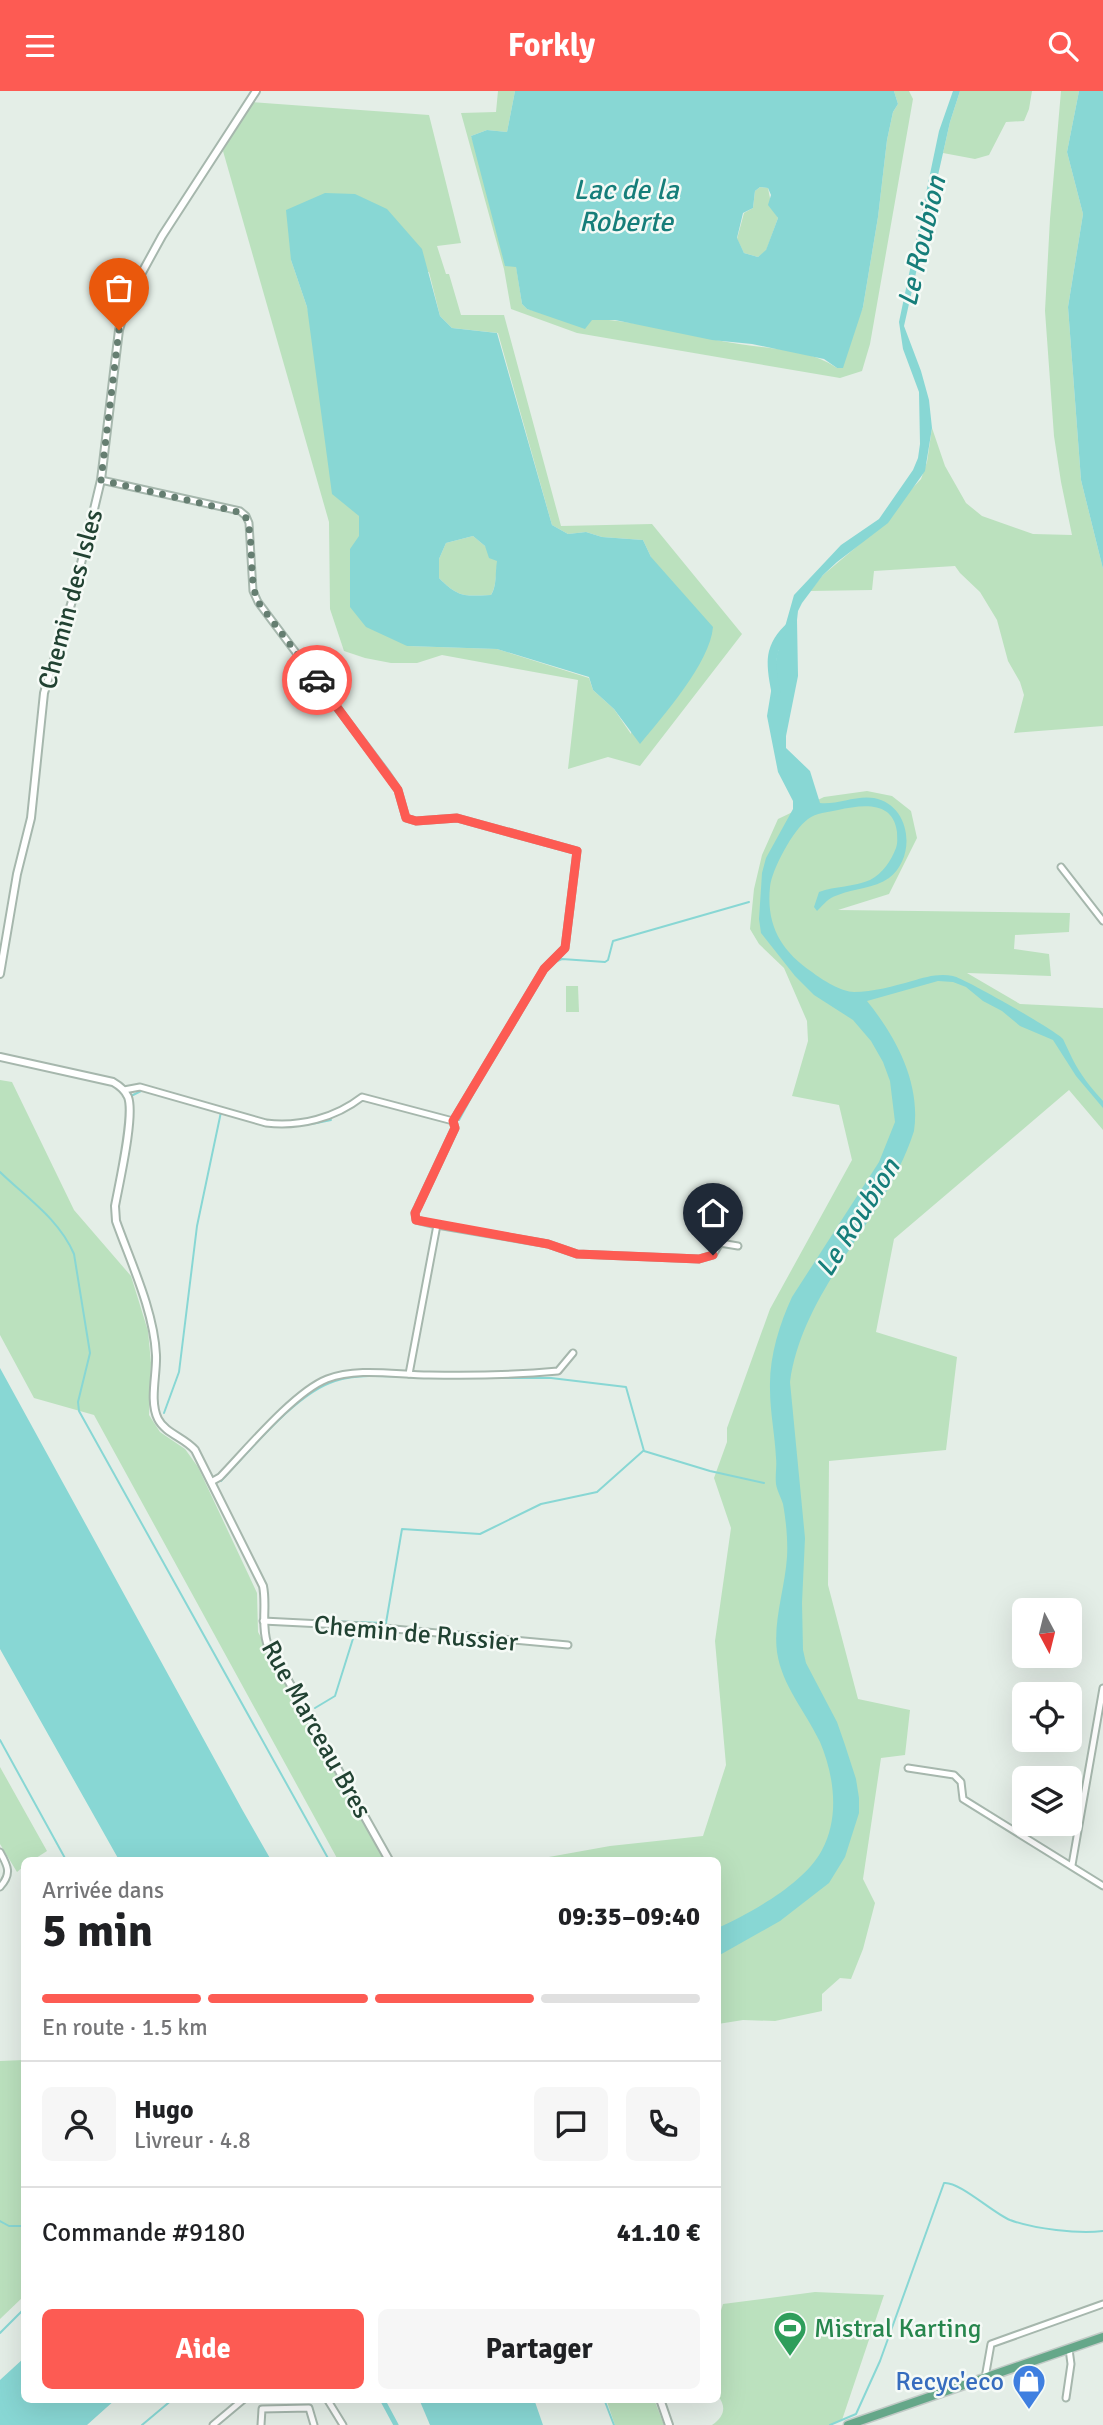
<!DOCTYPE html>
<html lang="fr">
<head>
<meta charset="utf-8">
<style>
	:root { --surface:#fff; --page:#f6f6f6; --text:#202124; --muted:#757577; --line:#e0e0e0; --accent:#fd5b53 }
	body { margin:0; font-family:Signika,sans-serif; background:var(--page); color:var(--text); height:100vh; display:flex; flex-direction:column; font-size:26px; white-space:nowrap }
	* { box-sizing:border-box; margin:0 }
	p { font-size:23px; color:var(--muted) }
	.icon { flex:none; width:38px; height:38px; fill:none; stroke:currentColor; stroke-width:2; stroke-linecap:round; stroke-linejoin:round }
	.map { position:relative; flex:1; overflow:hidden }
	.drawer { position:absolute; left:21px; top:1766px; width:700px; height:546px; display:flex; flex-direction:column; background:var(--surface); border-radius:10px; box-shadow:0 7px 28px #0002 }
	.drawer>* { flex:none }
	.needle { width:46px; rotate:173deg }
	.fabs { position:absolute; left:1012px; top:1507px; display:grid; gap:14px }
	.fabs a { display:grid; place-items:center; width:70px; height:70px; border-radius:10px; background:var(--surface); box-shadow:0 7px 28px #0002; font-size:35px }
	.pin { position:absolute; display:grid; place-items:center; width:60px; height:60px; color:#fff; margin:-72px -30px; border-radius:50% 50% 50% 0; rotate:-45deg; box-shadow:0 0 7px #0007 }
	.pin .icon { rotate:45deg }
	.courier { position:absolute; display:grid; place-items:center; width:70px; height:70px; margin:-35px; border:5px solid #fd5b53; border-radius:50%; background:#fff; color:#222; box-shadow:0 2px 9px #0007 }
	.headline em { font-style:normal; font-weight:700 }
	.headline div { display:flex; flex-direction:column-reverse }
	.headline { display:flex; align-items:center; justify-content:space-between; height:119px; padding:0 21px }
	h1 { font-size:46px; font-weight:700; line-height:52px }
	.bar { display:grid; grid-template-columns:repeat(4,1fr); gap:10px 7px; align-content:center; height:84px; padding:0 21px }
	.bar i { height:9px; border-radius:5px; background:var(--line) }
	.bar .active { background:var(--accent) }
	.bar p { grid-column:span 4 }
	.line { display:flex; align-items:center; gap:18px; padding:0 21px; border-top:2px solid var(--line) }
	.line div { flex:1 }
	.round { display:grid; place-items:center; flex:none; width:74px; height:74px; border-radius:10px; background:var(--page) }
	.primary-button { display:flex; gap:14px; margin-top:auto; padding:14px 21px }
	.primary-button a { flex:1; height:80px; border-radius:10px; background:var(--accent); color:#fff; font-size:28px; font-weight:700; line-height:80px; text-align:center }
	.primary-button a+a { background:var(--page); color:var(--text) }
	header { display:flex; justify-content:space-between; align-items:center; height:91px; padding:0 21px; background:var(--accent); color:#fff; font-size:32px; font-weight:700 }
	.map>svg:first-child { display:block }
	.green { fill:#bbe1be; fill-rule:evenodd }
	.water { fill:#88d7d4; fill-rule:evenodd }
	.lines { fill:none; stroke-linecap:round; stroke-linejoin:round }
	.stream { stroke:#88d7d4; stroke-width:2 }
	.canal { stroke:#88d7d4; stroke-width:5 }
	.river { stroke:#88d7d4; stroke-width:9 }
	.minor-casing { stroke:#a6b7ad; stroke-width:9 }
	.tertiary-casing { stroke:#a6b7ad; stroke-width:10 }
	.primary-casing { stroke:#c1cac6; stroke-width:11 }
	.minor { stroke:#fff; stroke-width:5 }
	.tertiary { stroke:#fff; stroke-width:6 }
	.primary { stroke:#65a789; stroke-width:8 }
	.done { stroke:#657e71; stroke-width:7; stroke-dasharray:0 12.6 }
	.route { stroke:#fd5b53; stroke-width:9 }
	.labels { text-anchor:middle; stroke-width:5; stroke-linejoin:round; paint-order:stroke }
	.street-label { font-size:26px; fill:#214232; stroke:#f5faf6 }
	.leisure-label { font-size:26px; fill:#27864d; stroke:#f5faf6; text-anchor:start }
	.shop-label { font-size:26px; fill:#366cbe; stroke:#f5faf6; text-anchor:end }
	.water-label { font-size:28px; font-style:italic; fill:#167e7a; stroke:#f5faf6 }
</style>
</head>
<body>
<header><svg class="icon" aria-label="menu" viewBox="0 0 24 24"><path d="M4 6h16M4 12h16M4 18h16"/></svg>Forkly<svg class="icon" aria-label="search" viewBox="0 0 24 24"><circle cx="10" cy="10" r="6"/><path d="M15 15l6 6"/></svg></header>
<div class="map">
<svg width="1103" height="2334" viewBox="0 0 1103 2334">
	<rect width="100%" height="100%" fill="#e4eee7"/>
	<g class="green">
		<path d="M498 0H515L507 41 487 39 471 45 516 175 522 213 527 218C557 227 588 226 618 230 659 235 699 247 739 253 771 258 810 258 837 277L863 216 878 126 887 49 893 21 898 13 894 0H909L913 8 870 253 862 280 840 287 577 242 511 218 504 178 461 22 496 21Z"/>
		<path d="M960 0H1032L1029 18 1024 30 1006 31 989 64 975 68 943 62 950 31Z"/>
		<path d="M1061 0H1079L1067 61 1083 123 1068 216 1081 389 1103 478V635L1014 642 1024 604 1020 591 1008 570 997 529 980 501 960 482 955 475 874 480 872 499 810 500 823 484 861 452 921 388 927 371 932 337 945 375 966 412 982 425 1033 443 1072 444 1061 391 1054 345 1045 220 1050 128Z"/>
		<path d="M252 11 429 24 461 152 437 155 446 183H449L461 224H504L561 435 652 433 742 543 640 675 608 666 568 678 578 589 442 564 417 572H391L365 567 344 560 330 518 329 431 223 60ZM291 169 429 181 440 225 452 237 498 242 552 434 568 443 586 441 602 446 643 449 651 466 631 643 614 618 593 599 589 587 497 558 407 555 359 445V425L307 216Z"/>
		<path d="M760 96 768 97 772 117 778 127 766 160 758 166 744 162 737 148 744 122 753 117 755 100Z"/>
		<path d="M473 445 485 455 498 470C495 482 497 494 491 504 464 505 459 507 439 487V468L446 452Z"/>
		<path d="M867 700 892 705 911 720 917 747 889 803 838 819 1070 822 1069 841 1015 844 1014 858 1049 863 1051 885 967 882 1020 913 1103 917V1039L1069 999 894 1148 876 1241 957 1266 946 1359 829 1370 828 1494 858 1608 910 1619 905 1664 881 1667 863 1788 875 1812 863 1858 851 1888 840 1887 822 1903V1920L775 1930 743 1929 718 1933V1769H532L610 1755 703 1745 726 1674 715 1550 731 1437 714 1387 727 1351V1337L770 1218 852 1069 839 1014 792 1005 808 950 807 930 784 877 759 853 750 838 754 798 762 764 778 728 824 706Z"/>
		<path d="M566 895H578L579 921H566Z"/>
		<path d="M0 989 12 991 74 1119 131 1185 148 1240 151 1272 149 1324 160 1341 185 1358 198 1376 257 1502 258 1541 337 1686 391 1769H338L94 1324 34 1307 0 1244Z"/>
		<path d="M0 1676 47 1760 33 1769H24V1775L17 1781 0 1753Z"/>
		<path d="M24 1969V2205L0 2228V1970Z"/>
		<path d="M815 2201 884 2204 842 2329 831 2334H712C724 2326 727 2316 718 2305V2229L723 2213Z"/>
		<path d="M606 2308H654L664 2334H615Z"/>
	</g>
	<g class="water">
		<path d="M515 0H894L898 13 893 21 887 49 878 126 863 216 843 277H837L824 268 752 253 712 249 615 229H592L585 238 527 218 522 213 516 176 505 175 471 45 487 39 507 41ZM760 96 768 97 771 104 768 114 778 127 766 159 758 166 744 162 737 147 743 122 753 117 755 100Z"/>
		<path d="M953 0H960L950 31 904 235 921 280 929 309 932 337 925 380 888 432 837 471 823 484 802 512 798 520 797 529 798 585 786 645V657L810 680 820 712C837 714 856 704 874 707 911 714 917 766 889 787 874 798 854 797 838 804 828 807 824 813 817 820L814 816 819 801C835 795 854 796 870 789 883 782 891 770 896 757 898 751 897 747 897 741 893 709 862 714 838 719 828 721 816 722 808 728 793 739 772 778 770 796 766 834 781 860 812 881 822 889 842 901 854 901 873 901 894 895 912 890 925 886 939 882 953 885 964 887 1058 941 1063 948 1066 954 1069 961 1072 967 1080 983 1091 997 1103 1010V1017L1076 985 1053 949 1020 935 1002 920 983 910 966 896 953 891 938 890 867 910C896 946 921 992 914 1040 886 1129 803 1196 790 1291L805 1447 802 1512 803 1559 806 1572 837 1631 845 1654 856 1688 859 1707V1722L845 1766 829 1792 780 1830 718 1865V1837C751 1822 805 1792 822 1759 840 1726 834 1684 820 1651 806 1621 782 1595 777 1561 773 1530 785 1497 787 1466 788 1450 786 1429 783 1413 781 1406 777 1400 776 1393 775 1384 777 1375 776 1367 775 1344 770 1321 770 1298 769 1267 779 1234 792 1206L879 1071 895 1031 890 990 883 971 871 950 853 929 814 904 795 885 761 842 759 828 762 782 766 767 793 718V710L778 681 767 625 777 564 794 504 841 454 879 428 913 379 918 367 920 353 919 301 903 258 899 231 939 40Z"/>
		<path d="M1079 0H1103V478L1081 389 1068 216 1083 123 1067 61Z"/>
		<path d="M325 102 355 103 387 118 422 158 440 225 452 237 497 242 552 434 568 443 586 441 602 446 643 449 651 466 713 536C710 572 663 625 640 653L614 618 593 599 589 586 497 558 407 555 366 536 350 516V458L359 445V425L332 403 307 216 291 169 286 119ZM473 445 485 455 489 467 497 470C495 482 497 495 491 504 464 505 459 507 439 487V468L446 452Z"/>
		<path d="M0 1277 243 1720 271 1769H119L0 1558Z"/>
		<path d="M24 2267V2308H116L87 2334H0V2289Z"/>
		<path d="M419 2308H534L543 2334H430Z"/>
	</g>
	<g class="lines">
		<g class="stream">
			<path d="M555 871 562 868 605 871 608 869 613 850 749 811"/>
			<path d="M517 930 530 906"/>
			<path d="M499 958 515 933"/>
			<path d="M131 1005 143 999"/>
			<path d="M233 1025C271 1037 292 1038 331 1029"/>
			<path d="M459 1029 480 990"/>
			<path d="M0 1081C27 1107 59 1128 74 1163L90 1262 78 1311 79 1320 329 1769"/>
			<path d="M470 1287H551L626 1296 644 1360 710 1380 764 1392"/>
			<path d="M164 1322 179 1281 197 1135 221 1021"/>
			<path d="M221 1390C250 1360 296 1302 335 1290 362 1281 404 1287 433 1287"/>
			<path d="M291 1529 386 1532 402 1438 480 1443 541 1413 597 1401 643 1360"/>
			<path d="M315 1617 335 1605 356 1538"/>
			<path d="M0 1649 66 1769"/>
			<path d="M0 2130 9 2135H24"/>
			<path d="M0 2242 24 2218"/>
			<path d="M604 2308 614 2334"/>
			<path d="M142 2334 173 2308"/>
			<path d="M830 2334 856 2323 880 2270 944 2092C959 2090 993 2122 1010 2129 1034 2138 1078 2143 1103 2140"/>
		</g>
		<path class="canal" d="M382 2308 396 2334"/>
		<path class="river" d="M776 601C770 573 768 555 791 535"/>
		<defs>
			<g id="minor">
				<path d="M101 389 240 420 246 425 249 432 253 500 258 511 387 683 398 699 406 727 416 730 457 727 577 760 565 857 544 878 453 1030"/>
				<path d="M1061 776 1103 830"/>
				<path d="M124 999 140 996 266 1032C300 1036 335 1027 362 1006L453 1030 455 1037 415 1122 416 1129 437 1134 409 1283"/>
				<path d="M437 1134 548 1153 577 1163 699 1168 713 1164 720 1152 738 1155"/>
				<path d="M211 1391 220 1386C246 1359 294 1301 327 1288 358 1276 397 1284 429 1284 472 1285 515 1284 558 1280L573 1262"/>
				<path d="M263 1530 362 1535 568 1554"/>
				<path d="M908 1677 954 1684 961 1691 963 1708 1103 1795"/>
				<path d="M0 1761C8 1775 12 1783 0 1796"/>
				<path d="M1072 1774 1103 1597"/>
				<path d="M985 2287 991 2253 1103 2213"/>
				<path d="M1066 2307 1071 2273 1069 2258"/>
				<path d="M327 2308 343 2334"/>
				<path d="M213 2334 244 2308"/>
				<path d="M261 2334 262 2318 309 2317 314 2334"/>
			</g>
			<g id="tertiary">
				<path d="M0 883 17 783 31 727 44 602 72 510 101 389 119 239 128 207 162 145 256 0"/>
				<path d="M0 966 113 991C120 995 125 999 128 1006 135 1024 119 1093 115 1115L116 1130C131 1172 154 1220 156 1264 157 1283 149 1310 158 1328 165 1342 185 1347 195 1359L263 1495C267 1514 261 1533 267 1552L389 1769"/>
				<path d="M660 2308 669 2334"/>
			</g>
			<path id="primary" d="M848 2334 1103 2246"/>
		</defs>
		<use href="#minor" class="minor-casing"/>
		<use href="#tertiary" class="tertiary-casing"/>
		<use href="#primary" class="primary-casing"/>
		<use href="#minor" class="minor"/>
		<use href="#tertiary" class="tertiary"/>
		<use href="#primary" class="primary"/>
	</g>
	<g class="lines">
		<path class="done" d="M119 239 101 389 243 422C256 437 247 488 258 511L317 589"/>
		<path class="route" d="M317 589 398 699 406 727 416 730 457 727 577 760 565 857 544 878 453 1030 455 1037 418 1116 415 1122 416 1129 548 1153 577 1163 699 1168 713 1164"/>
	</g>
	<defs>
		<symbol id="stadium-pin" viewBox="-11 -11 22 30"><path d="M0 17L-7.5 6A9.5 9.5 0 1 1 7.5 6Z" fill="#2e9e5b" stroke="#f5faf6"/><path d="M0-5a6.5 5 0 1 0 0 10a6.5 5 0 1 0 0-10ZM-3.5-1.8h7v3.6h-7Z" fill="#fff"/></symbol>
		<symbol id="shop-pin" viewBox="-11 -11 22 30"><path d="M0 17L-7.5 6A9.5 9.5 0 1 1 7.5 6Z" fill="#3f7fe0" stroke="#f5faf6"/><path d="M-5-2.5h2.3a2.7 3.5 0 0 1 5.4 0H5L5.5 6h-11ZM-1.5-2.5h3a1.5 2.3 0 0 0-3 0Z" fill="#fff"/></symbol>
	</defs>
	<g fill-rule="evenodd">
		<use href="#stadium-pin" x="771" y="2218" width="38" height="52"/>
		<use href="#shop-pin" x="1010" y="2271" width="38" height="52"/>
	</g>
	<g class="labels">
		<g class="street-label">
			<text transform="translate(70 508) rotate(-75)" y="9">Chemin des Isles</text>
			<text transform="translate(416 1542) rotate(5)" y="9">Chemin de Russier</text>
			<text transform="translate(317 1638) rotate(61)" y="9">Rue Marceau Bres</text>
		</g>
		<g class="leisure-label">
			<text x="814" y="2246">Mistral Karting</text>
		</g>
		<g class="shop-label">
			<text x="1004" y="2299">Recyc'eco</text>
		</g>
		<g class="water-label">
			<text x="626" y="108">Lac de la<tspan x="626" dy="32">Roberte</tspan></text>
			<text transform="translate(921 150) rotate(-77)" y="10">Le Roubion</text>
			<text transform="translate(857 1126) rotate(-58)" y="10">Le Roubion</text>
		</g>
	</g>
</svg>
<div class="fabs">
<a><svg class="needle" viewBox="-14 -14 28 28"><path d="M0-13l5 13h-10z" fill="#e53935"/><path d="M0 13l5-13h-10z" fill="#757577"/></svg></a>
<a><svg class="icon" aria-label="locate" viewBox="0 0 24 24"><circle cx="12" cy="12" r="6"/><path d="M12 2v4M12 18v4M2 12h4M18 12h4"/></svg></a>
<a><svg class="icon" aria-label="layers" viewBox="0 0 24 24"><path d="M12 4l9 5-9 5-9-5zM3 14l9 5 9-5"/></svg></a>
</div>
<div class="pin" style="left:119px;top:239px;background:#ea580c"><svg class="icon" aria-label="bag" viewBox="0 0 24 24"><path d="M5 8h14l-1 12H6zM9 8a3 3 0 0 1 6 0"/></svg></div>
<div class="pin" style="left:713px;top:1164px;background:#1f2937"><svg class="icon" aria-label="home" viewBox="0 0 24 24"><path d="M3 11l9-7 9 7M6 9v11h12V9"/></svg></div>
<div class="courier" style="left:317px;top:589px"><svg class="icon" aria-label="car" viewBox="0 0 24 24"><path d="M5 17H2v-5l4-1 3-4h7l3 4 3 1v5h-3M9 17h6M6 11h13"/><circle cx="7" cy="17" r="2"/><circle cx="17" cy="17" r="2"/></svg></div>
<section class="drawer">
<div class="headline"><div><h1>5 min</h1><p>Arrivée dans</p></div><em>09:35–09:40</em></div>
<div class="bar"><i class="active"></i><i class="active"></i><i class="active"></i><i></i><p>En route · 1.5 km</p></div>
<div class="line" style="height:126px"><a class="round"><svg class="icon" aria-label="person" viewBox="0 0 24 24"><circle cx="12" cy="8" r="4"/><path d="M4 21q1-7 8-7t8 7"/></svg></a><div><b>Hugo</b><p>Livreur · 4.8</p></div><a class="round"><svg class="icon" aria-label="chat" viewBox="0 0 24 24"><path d="M4 5h16v11H9l-5 4z"/></svg></a><a class="round"><svg class="icon" aria-label="phone" viewBox="0 0 24 24"><path d="M5 4h4l2 5-3 2q2 4 5 5l2-3 5 2v4C11 20 4 13 5 4z"/></svg></a></div>
<div class="line" style="height:91px"><div>Commande #9180</div><b>41.10 €</b></div>
<div class="primary-button"><a>Aide</a><a>Partager</a></div>
</section>
</div>
</body>
</html>
